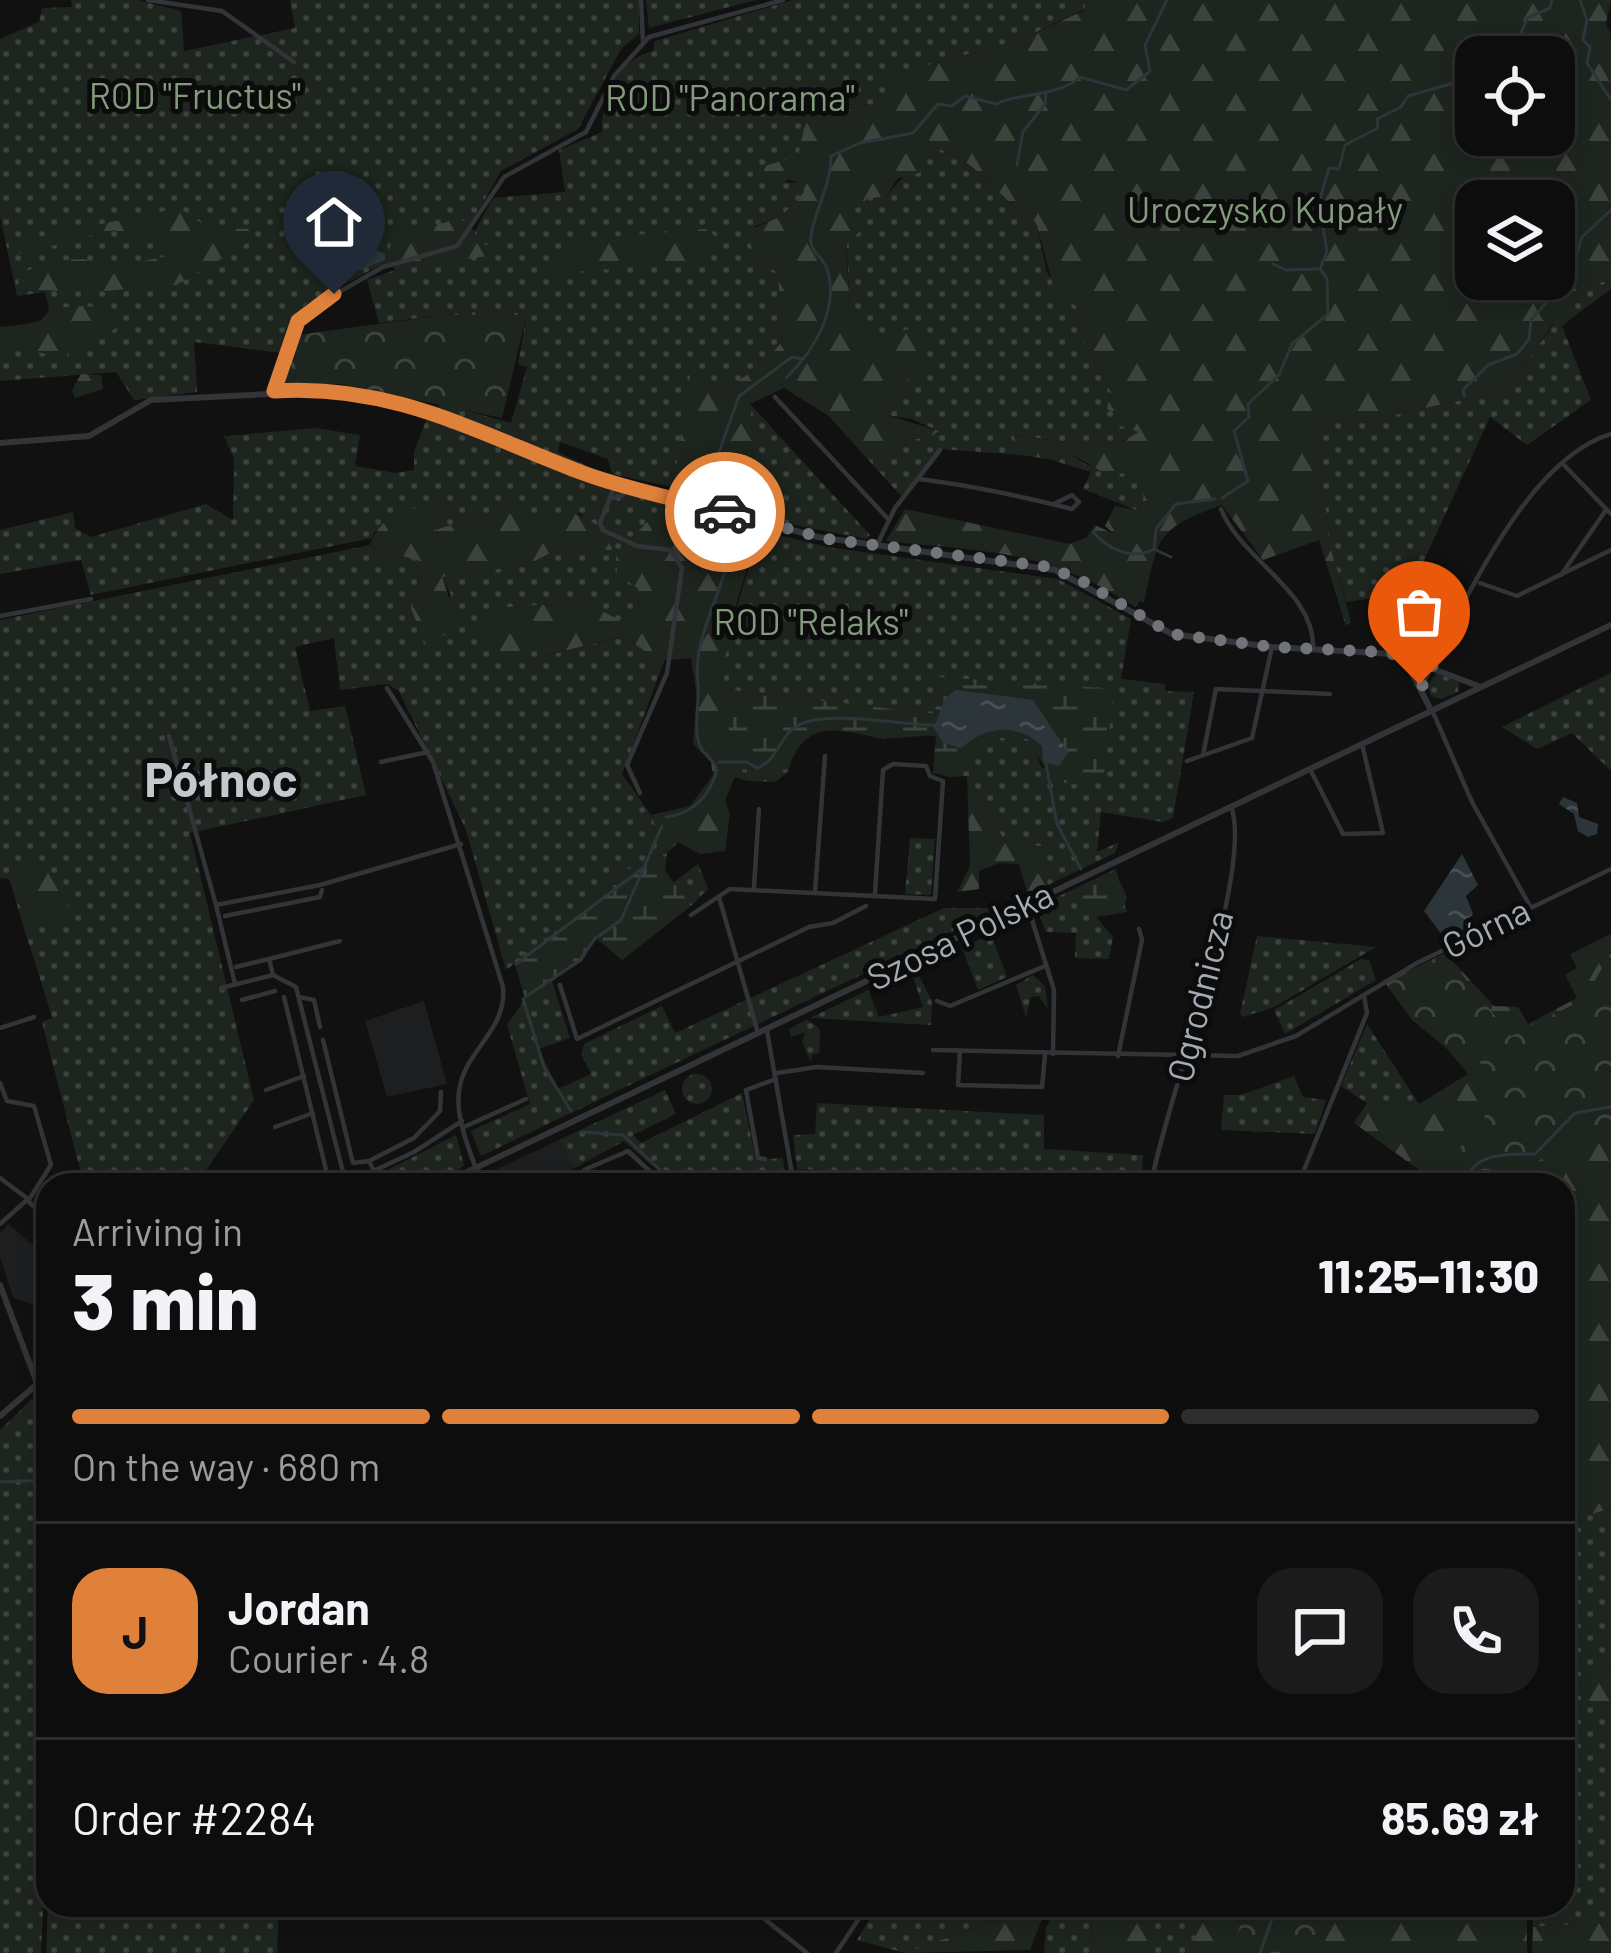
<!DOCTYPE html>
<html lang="en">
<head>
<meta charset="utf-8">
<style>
	:root { --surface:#0d0d0e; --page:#1b1b1c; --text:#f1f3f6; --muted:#9a9c9e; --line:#2d2d2e; --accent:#e0813b }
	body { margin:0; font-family:Barlow,sans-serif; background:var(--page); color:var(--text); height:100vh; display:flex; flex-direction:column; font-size:45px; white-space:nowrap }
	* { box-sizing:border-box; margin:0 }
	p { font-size:39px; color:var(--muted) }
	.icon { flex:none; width:66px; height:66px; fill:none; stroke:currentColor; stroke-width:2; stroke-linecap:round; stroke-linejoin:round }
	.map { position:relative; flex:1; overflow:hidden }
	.side { position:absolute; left:36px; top:1173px; width:1539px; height:744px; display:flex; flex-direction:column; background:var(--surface); border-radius:36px; box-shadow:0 6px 18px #0003,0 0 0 3px var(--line) }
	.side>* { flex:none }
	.fabs { position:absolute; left:1455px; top:36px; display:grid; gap:24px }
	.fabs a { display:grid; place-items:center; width:120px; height:120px; border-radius:24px; background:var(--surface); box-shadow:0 6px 18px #0003,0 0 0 3px var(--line); font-size:60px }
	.pin { position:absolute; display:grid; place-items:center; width:102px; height:102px; color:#fff; margin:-123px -51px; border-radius:50% 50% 50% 0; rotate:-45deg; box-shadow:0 0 12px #0007 }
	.pin .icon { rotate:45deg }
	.courier { position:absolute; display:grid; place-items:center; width:120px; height:120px; margin:-60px; border:9px solid #e0813b; border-radius:50%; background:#fff; color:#222; box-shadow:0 3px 15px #0007 }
	.head em { font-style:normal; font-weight:800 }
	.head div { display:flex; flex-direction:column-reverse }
	.head { display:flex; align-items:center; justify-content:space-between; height:204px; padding:0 36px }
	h1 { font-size:78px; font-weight:800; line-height:90px }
	.bar { display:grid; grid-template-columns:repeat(4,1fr); gap:18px 12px; align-content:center; height:144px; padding:0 36px }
	.bar i { height:15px; border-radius:9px; background:var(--line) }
	.bar .on { background:var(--accent) }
	.bar p { grid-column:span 4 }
	.line { display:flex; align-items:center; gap:30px; padding:0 36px; border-top:3px solid var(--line) }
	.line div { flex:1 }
	.round { display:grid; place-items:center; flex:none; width:126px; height:126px; border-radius:36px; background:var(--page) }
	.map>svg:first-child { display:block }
	.built { fill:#1d1e1f }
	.grass { fill:url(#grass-dots) }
	.forest { fill:url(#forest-firs); fill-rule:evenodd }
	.wetland { fill:url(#wetland-marsh) }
	.park { fill:url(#park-crowns) }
	.water { fill:url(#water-ripples) }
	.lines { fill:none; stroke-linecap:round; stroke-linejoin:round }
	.stream { stroke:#2c363a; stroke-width:3 }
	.minor { stroke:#323437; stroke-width:4.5 }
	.tertiary { stroke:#323437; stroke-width:6 }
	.done { stroke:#71757a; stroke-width:12; stroke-dasharray:0 21.6 }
	.route { stroke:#e0813b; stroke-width:15 }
	.labels { text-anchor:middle; stroke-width:10; stroke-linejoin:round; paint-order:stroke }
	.park-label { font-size:36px; fill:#829b7c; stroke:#0c0c0d }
	.street-label { font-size:36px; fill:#a4abb2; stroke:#0c0c0d }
	.district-label { font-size:48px; font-weight:bold; fill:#c4c9ce; stroke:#0c0c0d }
</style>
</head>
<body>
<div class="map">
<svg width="1611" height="1953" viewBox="0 0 1611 1953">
	<defs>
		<pattern id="grass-dots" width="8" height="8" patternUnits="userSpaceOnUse" patternTransform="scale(3)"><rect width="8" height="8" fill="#1e251e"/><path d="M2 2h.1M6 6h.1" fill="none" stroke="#3c423c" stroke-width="1.8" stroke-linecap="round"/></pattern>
		<pattern id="forest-firs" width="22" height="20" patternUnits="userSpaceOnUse" patternTransform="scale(3)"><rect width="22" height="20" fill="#1e251e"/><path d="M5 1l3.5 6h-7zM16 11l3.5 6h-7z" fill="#3c423c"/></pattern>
		<pattern id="wetland-marsh" width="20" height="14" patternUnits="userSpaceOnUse" patternTransform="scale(3)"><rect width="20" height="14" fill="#1e251e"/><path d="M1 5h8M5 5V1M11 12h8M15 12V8" fill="none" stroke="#3c423c"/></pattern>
		<pattern id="park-crowns" width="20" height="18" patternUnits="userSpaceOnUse" patternTransform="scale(3)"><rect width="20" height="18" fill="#1e251e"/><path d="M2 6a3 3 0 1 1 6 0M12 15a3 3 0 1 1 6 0" fill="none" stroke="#3c423c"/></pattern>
		<pattern id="water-ripples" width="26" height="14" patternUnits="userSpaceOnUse" patternTransform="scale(3)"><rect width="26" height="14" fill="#2c363a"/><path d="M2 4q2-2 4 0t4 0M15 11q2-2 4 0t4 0" fill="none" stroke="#485054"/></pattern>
	</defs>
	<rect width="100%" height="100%" fill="#111112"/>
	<g class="built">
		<path d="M424 1001 447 1084 387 1097 365 1021Z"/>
		<path d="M559 1140 575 1168 544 1185H487L493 1171Z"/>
		<path d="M8 1224 48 1258V1311L13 1297 0 1257V1234Z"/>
	</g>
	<g class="grass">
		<path d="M71 0H137L181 11 184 51 295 28 290 0H639V34L621 49 578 129 501 171 462 239 375 268 305 305 282 353 194 342 197 392 134 400 116 372 0 381V330L51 318 45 292 17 296 0 216V39L39 22 42 8 72 7Z"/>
		<path d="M646 0H756L649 28Z"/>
		<path d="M793 0H1086L1085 9 1017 41 892 75 880 105 829 104 785 183 803 182 804 192 782 216 755 226 754 256 778 273 783 341 756 370 714 394 709 391 673 487 612 474 608 459 560 442 558 452 604 474 431 407 446 405 511 423 527 367 518 364 527 313 466 312 379 323 367 280 468 244 493 198 565 192 559 150 602 132C601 99 616 60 653 51L655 41Z"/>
		<path d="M931 147C977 157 997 200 1036 222L1047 273 1080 308 1081 337 1111 392 1114 413 1140 432 1112 448 1014 435 1020 455 939 449 901 496 862 453 901 456 906 439 929 438 938 431 912 419 886 415 888 401 911 375 850 310 845 215 867 199 886 196Z"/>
		<path d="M1611 281V289L1572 318 1574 302 1586 284Z"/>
		<path d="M1555 322 1562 326 1591 400 1527 445 1490 417 1409 593 1346 602 1329 542 1316 426 1355 417 1358 423 1507 390Z"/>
		<path d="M750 404 870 535 867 539 779 522 776 495 754 461Z"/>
		<path d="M428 415 574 477 670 506C640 517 630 551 628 579L638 587 639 610 628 625 582 602 501 608 535 642 541 657 625 636 658 661 665 659 622 774 651 815 667 853 615 875 585 910 506 970 466 830 399 691 387 684 340 690 334 638 295 647 310 711 345 706 366 795 190 833 254 1100 196 1185H84L42 1022 52 1018C39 971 22 927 10 879L0 878V620L370 545 387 562 403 556 419 561 418 593 411 609 427 645 451 595 441 577 527 565 560 548 610 550 581 513 527 520 513 507 435 530 436 517 469 504 429 505 375 531 372 538 91 595 81 560 0 574V530L73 512 75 528 91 537 206 504 233 520 234 459 224 436 316 428 360 435 355 466 396 473 414 470V452Z"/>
		<path d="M1066 451 1087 465 1137 474C1145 488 1148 498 1136 510L1083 489 1091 472 1048 459Z"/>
		<path d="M760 530 827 547 1058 579 1131 619 1121 679 1165 684V691L1194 692 1173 818 1163 822 1101 812 1097 852 1119 842 1115 853 1046 886 1043 847 1004 840 967 776 950 777C972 746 994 730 1032 740L1041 767 1095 781 938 678 935 714 721 689 722 657Z"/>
		<path d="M1436 673 1459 682 1458 692 1441 699 1431 696 1428 685Z"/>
		<path d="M1611 673V771L1572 733 1537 749 1502 727Z"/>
		<path d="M910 838 935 839 931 895 905 894Z"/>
		<path d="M698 864 708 889 691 906 673 883Z"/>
		<path d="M1116 869 1127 912 1096 917 1113 937 1109 959 1075 958 1076 933 1046 932 1036 907Z"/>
		<path d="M944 908H1001L481 1156 471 1131 530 1104 507 1025 525 999 552 981 570 1038 539 1049 558 1089 591 1074 581 1054 584 1044 662 1006 675 1033Z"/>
		<path d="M991 934 1007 977 978 990 962 948Z"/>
		<path d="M1257 936 1376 947 1274 1007 1243 1017 1240 1014Z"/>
		<path d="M1361 959 1369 960 1376 980 1285 1034 1274 1010Z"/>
		<path d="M915 967 932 1002 931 1025 810 1018 868 990 879 1017 923 1007 913 977 905 971Z"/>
		<path d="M1033 975 1045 986 1048 1010 1039 996 1031 997 1026 1018 1016 985Z"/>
		<path d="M807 1019 820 1029 819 1053 812 1055 811 1062 802 1041 805 1032 791 1037 789 1029Z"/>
		<path d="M1367 1024 1419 1104 1367 1103 1341 1086Z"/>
		<circle cx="697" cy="1089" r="15"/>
		<path d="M1294 1076 1303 1097 1326 1100 1315 1134 1221 1130 1224 1095H1241Z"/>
		<path d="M665 1090 676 1114 633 1135 641 1143 742 1093 756 1160 783 1158 786 1185H674L624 1141 575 1168 559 1140Z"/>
		<path d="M817 1103 1044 1115V1149L1143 1155 1142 1182 797 1169 793 1135 815 1134Z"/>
		<path d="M456 1135 464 1166 430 1185H358Z"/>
		<path d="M32 1399 48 1443V1804L41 1953H0V1430Z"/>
		<path d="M1611 1508V1665L1588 1680 1611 1710V1922L1533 1927 1532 1905H1563V1541L1586 1516Z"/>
		<path d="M48 1905H279L277 1953H46Z"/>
		<path d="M878 1905H1040L905 1953 857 1940Z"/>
		<path d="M1057 1905H1092L1093 1953H1044L1046 1928Z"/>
		<path d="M1129 1905H1207L1189 1953H1148L1155 1937Z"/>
	</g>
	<g class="forest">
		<path d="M1086 0H1611L1606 24 1611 35V281L1586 284 1574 302 1572 318 1562 326 1554 322 1507 390 1357 423 1354 417 1316 426 1329 542 1351 622 1346 626 1319 540 1263 560 1222 505C1155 529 1159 536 1144 603L1140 601 1135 607C1046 549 988 552 886 541L905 509 1070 544 1087 537 1095 525 1114 534 1105 526 1115 506 1136 510C1151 495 1139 490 1137 474L1104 473 1066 451 1048 459 1020 455 1013 435 1112 448 1139 432 1114 424V413L1107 409 1111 392 1081 337 1080 308 1056 296 1036 222C997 200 977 156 931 147L919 173 898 178 886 196 867 199 846 215 859 232 846 245 850 310 877 337 909 329 925 345 928 375H911L888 401 887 415 939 431 929 438 906 439 901 456 862 453 829 416 784 388 750 404 754 461 776 495 779 522 673 487 691 370 703 376 714 394 756 370 783 341 778 273 754 256 747 231 782 216 804 192 803 183 748 171 798 156 808 111 829 104 880 105 891 75 1017 41 1085 10ZM1476 57H1554V135H1476ZM1476 201H1554V279H1476Z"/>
		<path d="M180 208 208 228 249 229 245 245 176 285 93 292 18 289 19 274 51 261 83 259 113 268 171 255 162 238H131L114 230 20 254 19 247 33 238Z"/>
		<path d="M456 218 467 222 484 245H505L501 254 395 270 388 258 393 231C412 220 435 230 456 218Z"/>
		<path d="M705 229 719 239 711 256 699 261 553 274 563 241Z"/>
		<path d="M84 306 98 307 118 327 89 346 70 348 63 369 51 354 0 348V327L39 323 51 308Z"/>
		<path d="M81 374 101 375 103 389 75 398 72 390Z"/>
		<path d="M472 503 436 517 435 530 513 507 523 510 527 519C581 511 576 507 616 542L611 550 560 548 527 565 442 577 459 627 426 645 411 609 418 593 419 561 403 556 387 562 370 545C385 502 433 505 472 503Z"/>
		<path d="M670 506 760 530C728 626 705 683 747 781L735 777 725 800 730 814 725 851 700 854 678 842 667 853 651 815 690 806 713 775 711 762 693 744 697 697 691 658 658 661 624 636 540 657 534 643 505 663 474 634 500 608 583 602 628 624 639 610 638 588 617 575 616 556 658 510Z"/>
		<path d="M967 776 1004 840 1043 847 1046 886 1028 895 1019 864 999 863 979 871V889L957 892 970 866Z"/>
		<path d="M30 863 61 879 71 917 61 927 39 926 33 939 9 879Z"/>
		<path d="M1611 934V1508L1586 1516 1563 1541V1185H1440L1354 1123 1367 1103 1419 1104 1468 1074 1432 1031 1413 1021 1386 984 1392 979 1445 953 1494 1006 1518 1007 1528 1024 1577 998 1565 975 1577 968 1570 954Z"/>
		<path d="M1611 1665V1710L1609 1711 1583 1700 1587 1680Z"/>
		<path d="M1040 1905H1047L1030 1950 905 1953Z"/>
		<path d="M1092 1905H1129L1156 1938 1148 1953H1093Z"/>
		<path d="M1207 1905H1527V1953H1189Z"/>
		<path d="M1611 1922V1953H1532L1533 1927Z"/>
	</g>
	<g class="wetland">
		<path d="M938 677 1114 689 1104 775C1067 799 1043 774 1031 740 994 730 972 747 950 777L933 773 936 736C921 735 888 740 878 738 834 728 804 719 787 773L775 782 747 781 732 746 721 689 935 714Z"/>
		<path d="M667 853 665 871 691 906 622 960 597 939 581 962 525 999 514 961 585 910 615 875Z"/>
		<path d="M1104 877 1121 883 1127 898 1123 908 1099 911 1077 895 1080 887Z"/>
	</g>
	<g class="park">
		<path d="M466 312 527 313 502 418 341 384H284L298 335Z"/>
		<path d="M1445 953 1511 1036 1584 999 1611 953V1136L1561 1143 1525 1172 1499 1171 1484 1185H1430L1449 1156 1477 1134 1496 1089 1476 1056 1460 1059 1413 1021 1386 984Z"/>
		<path d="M1238 1905H1334L1322 1953H1232L1242 1918Z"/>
	</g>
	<g class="water">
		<path d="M376 250 385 254V260L331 282 326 273 330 261Z"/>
		<path d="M956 690 1033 700 1068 752 1059 766 1043 762 1042 746C1017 722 985 726 961 748L943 743 934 728 945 698Z"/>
		<path d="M1563 797 1577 803 1579 817 1598 824 1597 834 1588 837 1578 831 1574 814 1559 804Z"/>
		<path d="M1462 854 1478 885 1466 896 1473 914 1466 921 1468 929 1446 940 1424 911Z"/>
	</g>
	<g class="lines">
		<g class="stream">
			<path d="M1580 0 1587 20 1583 40 1590 47 1587 63 1611 100"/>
			<path d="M1486 57 1519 38 1527 18 1550 8 1552 0"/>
			<path d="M1017 165 1023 132 1045 104 1046 93"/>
			<path d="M1273 264 1286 270 1318 269"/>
			<path d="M786 378C814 351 840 308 827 269 823 256 808 252 811 235 815 210 831 185 831 156L860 143 913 133 938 104 952 106 965 96 996 104C1018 92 1057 98 1080 77L1126 90 1150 71 1145 45 1167 0"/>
			<path d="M1464 396 1463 390 1488 365 1517 354 1529 339 1531 320 1571 274 1582 237 1611 210"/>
			<path d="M704 494 739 396 792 357 803 359"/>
			<path d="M1222 498 1248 481 1234 431 1249 417 1248 404 1279 375 1292 344 1328 314 1327 278 1320 269 1327 251 1319 202 1329 168 1339 169 1345 145 1378 128 1377 119 1401 107 1408 96 1461 81 1468 60 1476 59"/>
			<path d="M1093 532C1108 549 1132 561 1154 549"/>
			<path d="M1171 557 1154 549 1156 529 1176 504 1215 499"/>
			<path d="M719 762H747L757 768C778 760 777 741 794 728 819 708 900 725 935 725"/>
			<path d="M1046 764 1057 824 1081 869"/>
			<path d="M666 817C688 815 706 800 714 779 721 762 708 760 701 748 692 732 700 701 698 683 692 635 724 596 729 549L709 522"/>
			<path d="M599 936 621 920 662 826"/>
			<path d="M516 964 643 868"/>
			<path d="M525 997 579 961 596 937"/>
			<path d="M523 999 544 1067 571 1111"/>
			<path d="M583 1132 623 1135 676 1185"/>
			<path d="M1463 1185C1473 1152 1505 1154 1535 1154L1575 1113 1611 1107"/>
			<path d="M0 1482 48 1480"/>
			<path d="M1260 1953 1272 1919 1269 1905"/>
		</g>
		<g class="minor">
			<path d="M148 0 222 11 294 62"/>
			<path d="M641 0 643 42"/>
			<path d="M275 391 304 312 383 267 457 246 504 177 586 132 614 76 649 37 783 0"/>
			<path d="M775 397 889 520"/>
			<path d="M1563 464 1611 514"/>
			<path d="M918 479C971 485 1020 496 1072 509L1079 502 1072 495 1054 504"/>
			<path d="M616 483 600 523 603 530 637 546 671 550 682 568 667 673 627 765 640 793"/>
			<path d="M609 499 623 495 627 486"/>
			<path d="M1221 509C1241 560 1316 592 1313 649"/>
			<path d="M877 545 895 508 940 450"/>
			<path d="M1561 575 1606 510"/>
			<path d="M1480 583 1517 596 1611 550"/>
			<path d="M0 616 91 599"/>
			<path d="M1421 687C1461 611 1524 460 1611 434"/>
			<path d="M387 688 433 762 503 987C507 1032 464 1050 459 1091 455 1122 473 1156 481 1185"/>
			<path d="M1432 710 1472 802 1530 906"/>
			<path d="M169 736 216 905 320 885 461 844"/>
			<path d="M1203 755 1216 689 1330 694"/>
			<path d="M1187 761 1252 738 1272 647"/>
			<path d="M381 762 428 752"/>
			<path d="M1311 771 1343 834 1383 833 1362 744"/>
			<path d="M754 887 759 809"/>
			<path d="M815 892 825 756"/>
			<path d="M719 897 758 1033"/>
			<path d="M1027 904 1054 990 1053 1054"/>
			<path d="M216 905 235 984"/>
			<path d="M691 915 730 889 935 899 943 781 930 776 926 766 893 764 883 770 875 893"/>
			<path d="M225 916 320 897 322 890"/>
			<path d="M269 959 340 941"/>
			<path d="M236 967 269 959 273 975"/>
			<path d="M560 985 577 1039 809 927 833 923 866 906"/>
			<path d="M221 988 273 975 296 987 346 1184"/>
			<path d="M284 997 327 1174 318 1185"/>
			<path d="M299 997 314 1000 320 1027"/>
			<path d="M242 1000 275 991"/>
			<path d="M937 1001 950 1006 1045 966"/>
			<path d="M0 1028 34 1017"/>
			<path d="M767 1031 794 1185"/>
			<path d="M323 1040 353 1163 369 1161 374 1171"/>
			<path d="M933 1050 1238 1056 1296 1036 1417 963 1611 869"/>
			<path d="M960 1051 958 1085 1042 1087 1045 1055"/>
			<path d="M1118 1056 1142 940 1139 929"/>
			<path d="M777 1073 817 1067 923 1073"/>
			<path d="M0 1083 7 1101 34 1106 51 1165 28 1201 48 1220"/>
			<path d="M266 1090 304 1076"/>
			<path d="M275 1127 313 1113"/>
			<path d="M464 1127 526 1099"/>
			<path d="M765 1159 758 1158 746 1090 776 1079"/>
			<path d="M369 1161 414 1138 440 1111 441 1092"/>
			<path d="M0 1178 28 1199 0 1224"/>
			<path d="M346 1184 414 1152 462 1121"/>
			<path d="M592 1185 584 1170 628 1151 657 1178"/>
			<path d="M1151 1185C1164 1105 1255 871 1231 806"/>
			<path d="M1298 1185 1367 1013 1364 995"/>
			<path d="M747 1905 807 1953"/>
			<path d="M836 1953 868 1905"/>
		</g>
		<g class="tertiary">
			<path d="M0 443 89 436 151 400 348 390 433 412 597 477 818 537 1055 570 1172 634 1272 647 1394 654 1481 687"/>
			<path d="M1404 658 1431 710"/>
			<path d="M440 1185 1611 625"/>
			<path d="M0 1285 37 1383"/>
			<path d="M0 1416 48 1375"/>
		</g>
	</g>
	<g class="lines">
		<path class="done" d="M725 512 827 539 1043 566 1079 579 1172 634 1272 647 1385 652 1433 665 1421 688 1419 684"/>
		<path class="route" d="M334 294 298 321 274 391C392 383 477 433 583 473 629 490 678 499 725 512"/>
	</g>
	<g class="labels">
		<g class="park-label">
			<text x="195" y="109">ROD "Fructus"</text>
			<text x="730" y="111">ROD "Panorama"</text>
			<text x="1265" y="223">Uroczysko Kupały</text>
			<text x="811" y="635">ROD "Relaks"</text>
		</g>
		<g class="street-label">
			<text transform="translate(1486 928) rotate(-26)" y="13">Górna</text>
			<text transform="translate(960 936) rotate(-26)" y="13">Szosa Polska</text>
			<text transform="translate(1200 996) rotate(-76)" y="13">Ogrodnicza</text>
		</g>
		<g class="district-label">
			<text x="221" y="797">Północ</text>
		</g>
	</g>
</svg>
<div class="fabs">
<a><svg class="icon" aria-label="locate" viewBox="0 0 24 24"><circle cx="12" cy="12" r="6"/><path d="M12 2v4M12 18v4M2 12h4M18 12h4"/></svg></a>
<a><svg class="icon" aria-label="layers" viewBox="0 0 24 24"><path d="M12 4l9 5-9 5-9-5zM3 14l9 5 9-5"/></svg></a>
</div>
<div class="pin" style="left:1419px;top:684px;background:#ea580c"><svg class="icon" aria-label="bag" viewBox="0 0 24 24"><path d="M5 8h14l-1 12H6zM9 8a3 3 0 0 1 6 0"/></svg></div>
<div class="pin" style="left:334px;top:294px;background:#1f2937"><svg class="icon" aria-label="home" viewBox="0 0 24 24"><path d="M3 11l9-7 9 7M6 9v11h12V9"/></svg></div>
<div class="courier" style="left:725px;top:512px"><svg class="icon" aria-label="car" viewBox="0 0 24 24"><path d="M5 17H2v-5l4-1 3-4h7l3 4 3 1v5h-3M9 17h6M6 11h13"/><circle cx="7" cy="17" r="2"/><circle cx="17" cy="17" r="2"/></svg></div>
<section class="side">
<div class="head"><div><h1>3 min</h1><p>Arriving in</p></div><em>11:25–11:30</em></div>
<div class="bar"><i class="on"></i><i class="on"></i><i class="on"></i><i></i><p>On the way · 680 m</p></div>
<div class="line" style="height:216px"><b class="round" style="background:var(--accent);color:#111">J</b><div><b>Jordan</b><p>Courier · 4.8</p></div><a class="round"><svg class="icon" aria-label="chat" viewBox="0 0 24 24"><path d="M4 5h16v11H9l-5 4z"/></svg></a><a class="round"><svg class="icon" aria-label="phone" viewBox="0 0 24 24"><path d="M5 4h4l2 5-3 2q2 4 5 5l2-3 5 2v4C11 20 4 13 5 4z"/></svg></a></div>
<div class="line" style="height:156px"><div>Order #2284</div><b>85.69 zł</b></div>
</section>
</div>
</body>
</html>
